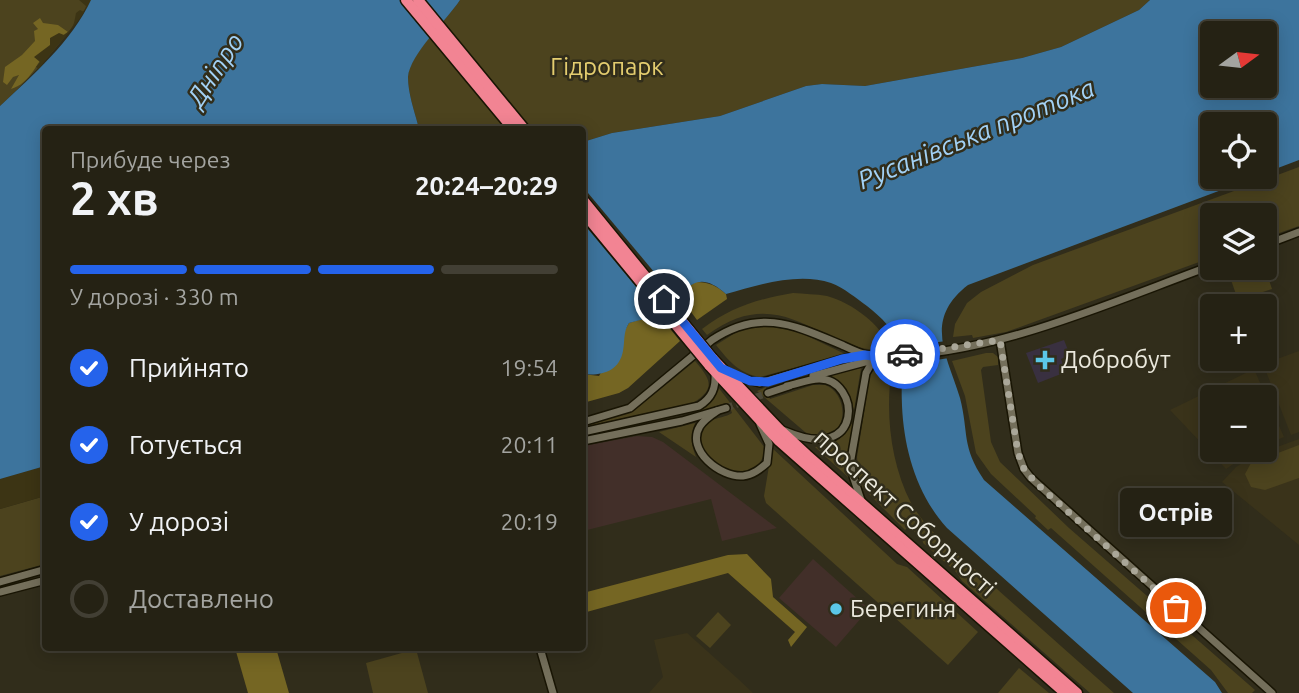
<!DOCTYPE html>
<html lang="uk">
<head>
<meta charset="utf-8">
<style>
	:root { --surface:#252214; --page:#2d2a1d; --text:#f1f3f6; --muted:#a3a4a0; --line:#423f34; --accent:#2563eb }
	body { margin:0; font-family:Ubuntu,sans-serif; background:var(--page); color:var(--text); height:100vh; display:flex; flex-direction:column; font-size:26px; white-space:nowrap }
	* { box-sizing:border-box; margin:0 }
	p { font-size:23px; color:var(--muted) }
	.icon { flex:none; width:38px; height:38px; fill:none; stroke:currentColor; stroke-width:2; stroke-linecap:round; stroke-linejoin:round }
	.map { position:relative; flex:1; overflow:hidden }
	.panel { position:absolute; left:42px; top:126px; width:544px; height:525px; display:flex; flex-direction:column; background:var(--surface); border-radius:7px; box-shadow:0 4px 18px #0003,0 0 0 2px var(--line) }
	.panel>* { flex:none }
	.needle { width:46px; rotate:75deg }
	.controls { position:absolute; left:1200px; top:21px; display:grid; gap:14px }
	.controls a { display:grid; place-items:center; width:77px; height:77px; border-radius:7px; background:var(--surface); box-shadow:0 4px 18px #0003,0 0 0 2px var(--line); font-size:35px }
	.pin { position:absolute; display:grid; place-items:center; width:60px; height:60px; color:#fff; margin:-30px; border:4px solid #fff; border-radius:50%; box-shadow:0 2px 7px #0007 }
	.courier { position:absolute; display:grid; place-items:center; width:70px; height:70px; margin:-35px; border:5px solid #2563eb; border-radius:50%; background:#fff; color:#222; box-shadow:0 2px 9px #0007 }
	.bubble { position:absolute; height:49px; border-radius:7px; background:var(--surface); box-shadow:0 4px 18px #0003,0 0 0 2px var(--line); font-size:23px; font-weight:600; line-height:49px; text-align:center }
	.headline em { font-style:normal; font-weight:600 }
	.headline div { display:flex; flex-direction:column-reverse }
	.headline { display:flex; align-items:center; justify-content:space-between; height:119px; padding:0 28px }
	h1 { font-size:46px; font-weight:600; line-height:52px }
	.bar { display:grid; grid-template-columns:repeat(4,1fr); gap:10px 7px; align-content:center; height:84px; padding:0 28px }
	.bar i { height:9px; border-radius:5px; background:var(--line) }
	.bar .current { background:var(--accent) }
	.bar p { grid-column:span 4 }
	ol { padding:0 28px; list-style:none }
	li { display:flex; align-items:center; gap:21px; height:77px }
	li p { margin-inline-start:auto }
	li .icon { padding:7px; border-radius:50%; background:var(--accent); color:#fff; stroke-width:4 }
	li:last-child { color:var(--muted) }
	li i { width:38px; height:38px; border:4px solid var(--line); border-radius:50% }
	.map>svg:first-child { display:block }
	.commercial { fill:#422f29 }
	.built { fill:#3a331a }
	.medical { fill:#393040 }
	.green { fill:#4c431e }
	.forest { fill:#756623 }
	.sand { fill:#3c3414 }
	.water { fill:#3d749d; fill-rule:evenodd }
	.pier { fill:#312d1b }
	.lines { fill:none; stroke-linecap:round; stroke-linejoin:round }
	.secondary-tunnel { stroke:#4d4938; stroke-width:7; stroke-dasharray:7 3.5; stroke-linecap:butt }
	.secondary-casing { stroke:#191504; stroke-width:10 }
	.highway-casing { stroke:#191504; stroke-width:13 }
	.secondary { stroke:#746f5b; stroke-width:7 }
	.highway { stroke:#f28493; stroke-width:10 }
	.highway-bridge-casing { stroke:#191504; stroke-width:13; stroke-linecap:butt }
	.highway-bridge { stroke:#f28493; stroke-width:10 }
	.done { stroke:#aaa799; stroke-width:7; stroke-dasharray:0 12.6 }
	.route { stroke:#2563eb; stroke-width:9 }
	.poi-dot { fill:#5bc7e7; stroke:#312d1b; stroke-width:2.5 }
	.labels { text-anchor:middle; stroke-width:5; stroke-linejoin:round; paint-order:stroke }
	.park-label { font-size:24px; fill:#e4cd6f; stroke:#312d1b }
	.poi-label { font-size:24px; fill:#ebe9dd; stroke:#312d1b; text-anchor:start }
	.street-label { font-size:24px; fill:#ebe9dd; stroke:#312d1b }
	.water-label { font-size:26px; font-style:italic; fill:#a2d1f5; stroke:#312d1b }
</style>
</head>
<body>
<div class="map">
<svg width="1299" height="693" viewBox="0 0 1299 693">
	<rect width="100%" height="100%" fill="#312d1b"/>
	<g class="commercial">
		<path d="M637 436 652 437 663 442 777 528 722 541 711 499 583 531V446Z"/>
		<path d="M813 559 869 609 836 647 779 598Z"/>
	</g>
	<g class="built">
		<path d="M1299 351V432L1291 435 1263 364Z"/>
		<path d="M1254 369 1284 437 1265 445V397H1213V450H1254L1226 469 1170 410Z"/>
		<path d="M1299 439V545L1222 482 1236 467 1255 455Z"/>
		<path d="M687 633 737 678 753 693H649L663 677 654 640Z"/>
	</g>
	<path class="medical" d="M1064 340 1070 355 1061 359 1066 372 1038 383 1026 353Z"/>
	<g class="green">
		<path d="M0 0H91C65 41 35 73 0 106Z"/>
		<path d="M460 0H1150L1139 10 1061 47 1022 58 865 86 822 84 806 86 720 116 612 133 583 142V130H432L418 125C414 110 408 93 408 77 409 54 447 20 460 0Z"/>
		<path d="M1299 167V226L1265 238V215H1213V257L1006 332 973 338 972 335 953 337 955 324 967 303 981 292 1033 265Z"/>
		<path d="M1265 268 1272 289 1238 300 1231 280Z"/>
		<path d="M793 293C804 294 816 294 827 296 852 303 881 324 891 349 825 359 786 276 707 335L702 329C731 307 758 299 793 293Z"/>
		<path d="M768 326 799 332 845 354 760 377C738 373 729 361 716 345L740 330Z"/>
		<path d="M986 353H993L998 357V365L983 367 981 370 991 442 1000 462 1069 528 1255 690 1252 693H1228L1211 670 1051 528 1048 530 1035 518 1036 516 991 474 976 453 965 396 952 361Z"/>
		<path d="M695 361C710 379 717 388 693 403L583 427 636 409Z"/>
		<path d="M892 367C885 411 890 462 911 503 928 533 960 556 986 579 1028 617 1071 655 1114 693H1090L962 581 956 572 923 543 922 537 908 527 905 530 862 487 859 478 857 457 870 375 874 370Z"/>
		<path d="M861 368 854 410C850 394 843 383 828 375Z"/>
		<path d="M813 385C814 385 824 385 825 385 843 391 849 420 834 432 828 436 819 436 812 438L757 391 766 387 770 399Z"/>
		<path d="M718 387 765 448C758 500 685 455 702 428 709 417 723 419 732 413L729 404 726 403 699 412 713 399Z"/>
		<path d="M853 422 847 456 849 478 815 447C834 446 843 438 853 422Z"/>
		<path d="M695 423C690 436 691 444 696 457L659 432Z"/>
		<path d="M1299 445V478L1265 490 1251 487 1245 474 1251 463Z"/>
		<path d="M772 448 897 564 907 567 978 632 948 665 766 503 764 496Z"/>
		<path d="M45 496V564L0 576V509Z"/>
		<path d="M718 612 731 625 710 648 696 636Z"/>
		<path d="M416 649 428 693H373L366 663Z"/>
		<path d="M1019 668 1049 693H998Z"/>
	</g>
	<g class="forest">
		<path d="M40 18 43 23 58 25 68 32C62 36 54 41 49 47 38 61 30 84 11 89L19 75 13 77 7 85 3 82 5 67 22 55 35 41 34 31 38 29 33 23Z"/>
		<path d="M696 282C709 282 717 286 726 294L727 299 697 320 680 297 687 287Z"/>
		<path d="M658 314 680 341 628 388 619 393 583 403V374L599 376 629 323Z"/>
		<path d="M747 554 771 579 773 597 807 627 791 647 788 640 795 632 728 573 583 613V593L728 555Z"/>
		<path d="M235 648H276L289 693H248Z"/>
	</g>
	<g class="sand">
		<path d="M79 0H91C78 27 55 45 39 69L36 67 40 62 34 57 50 45V38L59 33 64 35C74 28 74 24 76 13L80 10 84 12 86 6Z"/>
		<path d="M45 466V496L0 509V479Z"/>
	</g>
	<g class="water">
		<path d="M91 0H460C447 20 410 54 408 77 408 93 414 110 418 125L432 129 46 130 45 466 0 479V106C33 75 72 41 91 0Z"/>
		<path d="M1150 0H1299V160L1265 173V124H1213V177H1256L968 285C923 320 947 355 960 398 969 433 961 446 984 480L1215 682 1222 693H1133L947 528C917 495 904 450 902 406 901 386 903 367 899 347 895 330 881 317 867 306 856 298 844 288 831 283 798 272 758 285 726 294 698 269 686 286 670 312L629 323C623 332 625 341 623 351 619 372 601 376 583 374V142L612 133 720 116 806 86 822 84 865 86 1022 58 1061 47 1139 10ZM1213 33H1265V86H1213Z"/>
	</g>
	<g class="pier">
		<path d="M583 187 680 303 672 314 662 318 583 223Z"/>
		<path d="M946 341 949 358 898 366 896 348Z"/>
	</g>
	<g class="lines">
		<path class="secondary-tunnel" d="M726 408 768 393"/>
		<defs>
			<g id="secondary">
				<path d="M1265 245 1299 232"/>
				<path d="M1000 340 1018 453 1024 469 1031 478 1272 693"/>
				<path d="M728 372 740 378 760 383 842 359 864 355"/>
				<path d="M813 376 876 359"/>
				<path d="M768 393 789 386"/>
				<path d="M717 411C711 415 704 420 700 426 685 450 721 478 743 476 753 475 760 469 767 463L769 444 760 424"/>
				<path d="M583 422 630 408 712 340C760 308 794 325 842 345 855 351 867 357 882 357 998 354 1106 304 1213 265"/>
				<path d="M785 431C866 466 860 378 819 379 809 379 797 384 787 386"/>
				<path d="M583 432 699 406C712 398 716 388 715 373"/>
				<path d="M583 441 682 421 726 408"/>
				<path d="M862 503 852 473 851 459 866 373 874 359"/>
				<path d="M0 582 46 569"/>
				<path d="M0 592 46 580"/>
				<path d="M540 648 553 693"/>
			</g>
			<g id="highway">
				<path d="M406 0 514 130"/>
				<path d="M418 0 525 130"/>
				<path d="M712 358 779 429 807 455 1077 693"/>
				<path d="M709 365 779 441 1065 693"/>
			</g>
		</defs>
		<use href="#secondary" class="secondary-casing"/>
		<use href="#highway" class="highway-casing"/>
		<use href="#secondary" class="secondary"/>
		<use href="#highway" class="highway"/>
		<defs>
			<g id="highway-bridge">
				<path d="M583 200 712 358"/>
				<path d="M583 212 709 365"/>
			</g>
		</defs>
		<use href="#highway-bridge" class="highway-bridge-casing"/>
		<use href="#highway-bridge" class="highway-bridge"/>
	</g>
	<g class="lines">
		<path class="done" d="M905 354 1000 340 1018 453 1024 469 1037 484 1176 608"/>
		<path class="route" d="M664 299 721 368 750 381 768 382 842 359 865 355 880 357 905 354"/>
	</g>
	<g class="poi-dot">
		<path d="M1041.5 349.5h7v7h7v7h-7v7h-7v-7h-7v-7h7z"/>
		<circle cx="836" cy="609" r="7"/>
	</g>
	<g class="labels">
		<g class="park-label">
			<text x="607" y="75">Гідропарк</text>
		</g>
		<g class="poi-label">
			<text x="1061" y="368">Добробут</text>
			<text x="850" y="617">Берегиня</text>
		</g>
		<g class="street-label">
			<text transform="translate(905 513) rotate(42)" y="8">проспект Соборності</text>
		</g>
		<g class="water-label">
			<text transform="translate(215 70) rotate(-57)" y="9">Дніпро</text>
			<text transform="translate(976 134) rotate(-22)" y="9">Русанівська протока</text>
		</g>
	</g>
</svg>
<div class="controls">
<a><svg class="needle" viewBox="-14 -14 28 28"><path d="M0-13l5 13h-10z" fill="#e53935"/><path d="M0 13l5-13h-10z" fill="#a3a4a0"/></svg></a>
<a><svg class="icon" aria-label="locate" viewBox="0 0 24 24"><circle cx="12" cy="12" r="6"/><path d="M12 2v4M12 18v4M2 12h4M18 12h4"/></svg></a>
<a><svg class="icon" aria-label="layers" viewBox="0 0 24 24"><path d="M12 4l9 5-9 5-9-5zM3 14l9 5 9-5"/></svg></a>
<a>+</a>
<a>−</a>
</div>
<div class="pin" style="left:1176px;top:608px;background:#ea580c"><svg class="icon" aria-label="bag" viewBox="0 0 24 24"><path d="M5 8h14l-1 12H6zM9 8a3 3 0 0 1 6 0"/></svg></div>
<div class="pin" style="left:664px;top:299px;background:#1f2937"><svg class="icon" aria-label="home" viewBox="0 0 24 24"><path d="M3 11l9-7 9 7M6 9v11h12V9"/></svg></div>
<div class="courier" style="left:905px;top:354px"><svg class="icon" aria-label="car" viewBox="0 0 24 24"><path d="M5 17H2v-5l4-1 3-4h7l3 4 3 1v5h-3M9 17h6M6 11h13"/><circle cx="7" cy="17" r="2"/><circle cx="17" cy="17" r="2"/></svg></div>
<div class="bubble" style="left:1120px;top:488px;width:112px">Острів</div>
<section class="panel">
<div class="headline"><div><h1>2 хв</h1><p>Прибуде через</p></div><em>20:24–20:29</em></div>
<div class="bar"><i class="current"></i><i class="current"></i><i class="current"></i><i></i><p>У дорозі · 330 m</p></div>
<ol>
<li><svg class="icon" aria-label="check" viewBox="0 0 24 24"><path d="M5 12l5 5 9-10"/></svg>Прийнято<p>19:54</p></li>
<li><svg class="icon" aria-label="check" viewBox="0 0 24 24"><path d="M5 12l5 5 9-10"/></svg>Готується<p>20:11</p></li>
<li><svg class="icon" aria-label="check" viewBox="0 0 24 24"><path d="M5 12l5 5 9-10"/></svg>У дорозі<p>20:19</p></li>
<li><i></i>Доставлено</li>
</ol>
</section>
</div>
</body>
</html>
